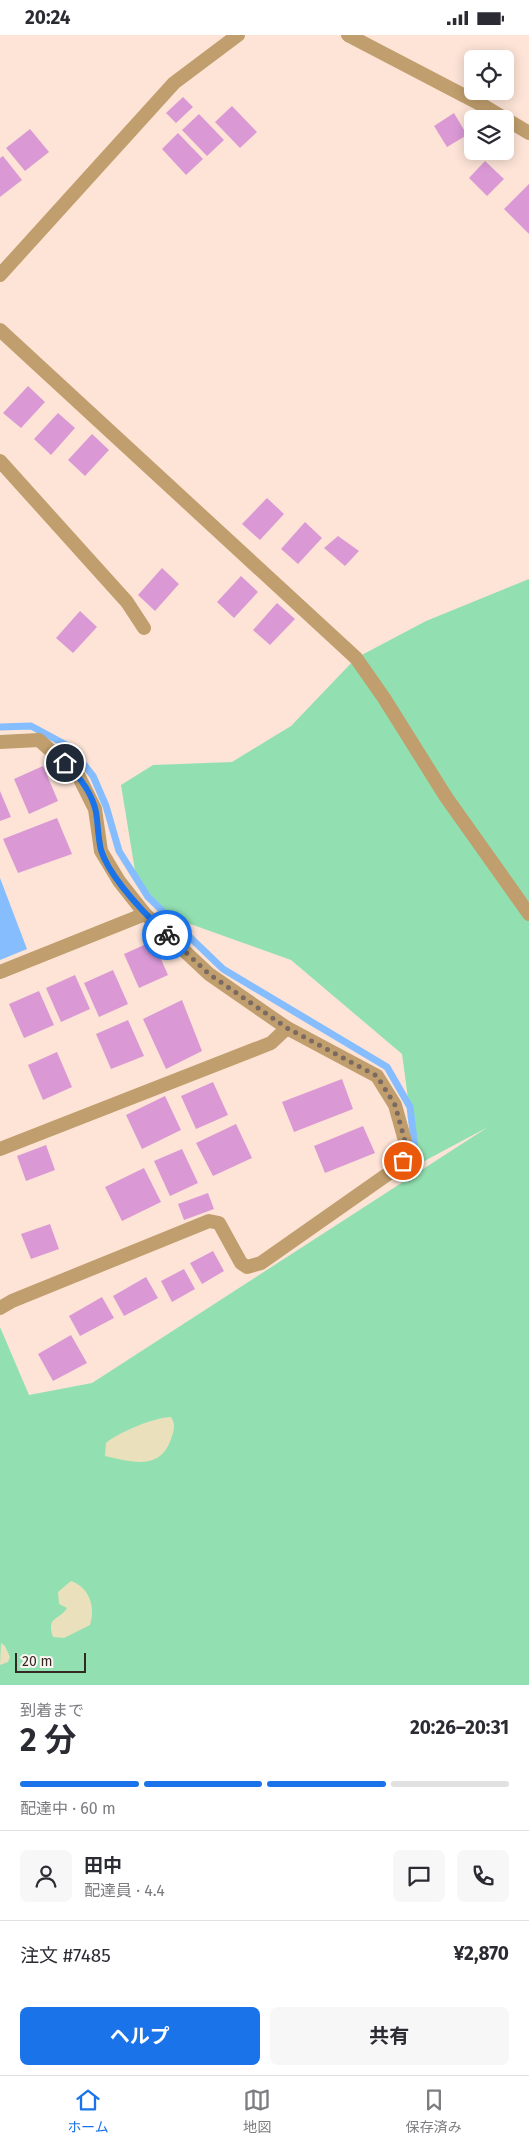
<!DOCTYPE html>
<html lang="ja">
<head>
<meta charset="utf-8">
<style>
	:root { --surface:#fff; --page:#f7f7f7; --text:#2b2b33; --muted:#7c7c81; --line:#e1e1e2; --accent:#1a73e8 }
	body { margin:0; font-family:"Fira Sans","Noto Sans JP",sans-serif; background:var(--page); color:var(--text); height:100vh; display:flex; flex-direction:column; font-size:19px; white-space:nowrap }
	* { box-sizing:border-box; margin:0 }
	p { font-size:16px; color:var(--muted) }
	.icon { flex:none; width:28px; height:28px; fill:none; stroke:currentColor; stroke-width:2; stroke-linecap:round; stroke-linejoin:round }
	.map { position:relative; height:1650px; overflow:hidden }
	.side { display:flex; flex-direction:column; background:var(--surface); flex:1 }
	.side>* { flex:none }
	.controls { position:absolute; left:464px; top:15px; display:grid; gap:10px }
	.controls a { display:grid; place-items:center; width:50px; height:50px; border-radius:8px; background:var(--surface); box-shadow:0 2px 12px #0003; font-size:25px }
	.scale { position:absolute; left:15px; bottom:12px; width:71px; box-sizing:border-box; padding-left:5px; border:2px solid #332822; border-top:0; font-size:14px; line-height:18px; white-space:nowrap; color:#332822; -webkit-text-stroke:4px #fcf5f2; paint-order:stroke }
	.pin { position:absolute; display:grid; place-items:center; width:42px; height:42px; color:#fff; margin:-21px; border:2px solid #fff; border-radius:50%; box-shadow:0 1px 5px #0007 }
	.courier { position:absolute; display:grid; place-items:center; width:50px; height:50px; margin:-25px; border:4px solid #1a73e8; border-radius:50%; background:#fff; color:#222; box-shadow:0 1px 6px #0007 }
	.head em { font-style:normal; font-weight:700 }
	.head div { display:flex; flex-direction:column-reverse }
	.head { display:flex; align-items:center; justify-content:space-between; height:85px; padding:0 20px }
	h1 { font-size:32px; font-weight:700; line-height:38px }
	.bar { display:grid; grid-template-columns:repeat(4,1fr); gap:8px 5px; align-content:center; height:60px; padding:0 20px }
	.bar i { height:6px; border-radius:4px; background:var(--line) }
	.bar .on { background:var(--accent) }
	.bar p { grid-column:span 4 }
	.line { display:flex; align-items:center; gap:12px; padding:0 20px; border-top:1px solid var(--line) }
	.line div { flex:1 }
	.round { display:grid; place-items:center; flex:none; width:52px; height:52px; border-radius:8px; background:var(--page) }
	.action { display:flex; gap:10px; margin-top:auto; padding:10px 20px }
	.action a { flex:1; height:58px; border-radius:8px; background:var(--accent); color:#fff; font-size:20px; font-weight:700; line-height:58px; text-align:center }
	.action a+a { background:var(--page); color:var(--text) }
	.status { display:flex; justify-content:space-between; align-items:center; height:35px; padding:0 25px; background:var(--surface); direction:ltr }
	.status svg { height:14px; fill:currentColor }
	.tab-bar { display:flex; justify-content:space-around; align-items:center; height:70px; border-top:1px solid var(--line); background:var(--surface); font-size:14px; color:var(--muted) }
	.tab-bar a { display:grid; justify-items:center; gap:2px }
	.tab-bar .on { color:var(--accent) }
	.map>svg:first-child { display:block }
	.green { fill:#92e0b1 }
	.sand { fill:#eae0bb }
	.water { fill:#85bdfe }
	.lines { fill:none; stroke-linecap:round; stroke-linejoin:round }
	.stream { stroke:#85bdfe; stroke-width:7 }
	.building { fill:#da99d5 }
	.minor { stroke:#c09e6d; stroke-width:14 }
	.tertiary { stroke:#c09e6d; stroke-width:14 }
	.done { stroke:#7a6a61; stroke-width:5; stroke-dasharray:0 9 }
	.route { stroke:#1a73e8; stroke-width:6 }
</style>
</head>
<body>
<div class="status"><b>20:24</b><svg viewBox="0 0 49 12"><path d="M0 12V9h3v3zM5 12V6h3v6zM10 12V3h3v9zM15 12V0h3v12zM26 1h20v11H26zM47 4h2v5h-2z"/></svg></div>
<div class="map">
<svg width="529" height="1650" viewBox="0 0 529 1650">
	<rect width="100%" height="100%" fill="#fde4d7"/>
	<path class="green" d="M529 544V1650H0V1292L29 1360 92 1348 488 1092 417 1130 402 1019 291 925 168 881 136 842 121 750 153 730 232 727 291 691 356 623 426 586Z"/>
	<g class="sand">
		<path d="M171 1382C176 1389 174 1396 171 1404 160 1436 132 1427 105 1421L106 1408C117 1398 155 1382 171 1382Z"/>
		<path d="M71 1546C89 1552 96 1572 90 1590L64 1603 53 1602C46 1581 59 1586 67 1573L59 1569 58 1557Z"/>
		<path d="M1 1608 5 1611 10 1622 8 1627 0 1630Z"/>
	</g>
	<path class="water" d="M0 843 27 914 0 925Z"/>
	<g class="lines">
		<path class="stream" d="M0 692 31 691 70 712 93 741 106 771 119 816 148 862 223 934 387 1032 410 1072 417 1130"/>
	</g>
	<g class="building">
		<path d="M183 62 193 72 176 88 166 78Z"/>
		<path d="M232 71 257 97 240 113 215 87Z"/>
		<path d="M454 78 467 100 447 112 434 91Z"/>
		<path d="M199 79 224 105 207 121 182 95Z"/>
		<path d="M30 94 49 117 25 136 6 113Z"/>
		<path d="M178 98 203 124 186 140 162 114Z"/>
		<path d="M3 121 22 145 0 162V123Z"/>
		<path d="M485 126 504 144 487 161 469 143Z"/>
		<path d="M529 149V199L504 174Z"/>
		<path d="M28 351 45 367 21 393 3 378Z"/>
		<path d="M58 378 75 393 51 420 34 404Z"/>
		<path d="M92 399 109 415 85 441 68 425Z"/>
		<path d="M267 463 284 479 260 505 242 489Z"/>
		<path d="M305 487 322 503 298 529 281 514Z"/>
		<path d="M338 501 359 516 345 531 324 513Z"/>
		<path d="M162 533 179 549 155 576 138 560Z"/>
		<path d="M241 541 258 557 234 583 217 567Z"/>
		<path d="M277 568 295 584 270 610 253 595Z"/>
		<path d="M80 576 97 592 73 618 56 603Z"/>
		<path d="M43 731 58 766 29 779 14 744Z"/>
		<path d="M0 756 11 782 0 786Z"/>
		<path d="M57 783 72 819 18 838 3 804Z"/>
		<path d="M153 906 168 940 139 953 124 919Z"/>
		<path d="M113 935 128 969 99 982 84 948Z"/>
		<path d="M75 940 90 974 61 987 46 953Z"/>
		<path d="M39 956 54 990 24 1003 9 969Z"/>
		<path d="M182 965 202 1016 166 1034 143 984Z"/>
		<path d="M128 985 144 1021 111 1034 96 999Z"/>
		<path d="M57 1017 72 1052 43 1065 28 1030Z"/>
		<path d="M342 1044 353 1074 294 1097 282 1067Z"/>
		<path d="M213 1047 228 1080 196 1094 181 1061Z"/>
		<path d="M165 1061 181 1095 142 1114 126 1080Z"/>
		<path d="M236 1089 252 1123 213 1141 196 1108Z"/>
		<path d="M363 1091 375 1118 325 1138 314 1111Z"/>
		<path d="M46 1110 55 1135 26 1146 17 1121Z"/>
		<path d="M182 1114 198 1148 170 1161 154 1126Z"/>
		<path d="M144 1133 161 1167 122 1186 105 1152Z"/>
		<path d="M208 1158 214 1174 184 1185 178 1169Z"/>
		<path d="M50 1189 59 1214 31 1224 21 1199Z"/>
		<path d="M213 1216 224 1236 202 1249 190 1228Z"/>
		<path d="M184 1234 195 1254 172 1267 161 1246Z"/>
		<path d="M146 1242 158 1263 124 1281 113 1261Z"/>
		<path d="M102 1262 114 1283 80 1301 69 1281Z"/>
		<path d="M71 1300 87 1328 53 1346 38 1319Z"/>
	</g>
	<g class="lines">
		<g class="minor">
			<path d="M348 0 484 71 529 98"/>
			<path d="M0 295 356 623 384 663 446 762 529 879"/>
			<path d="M0 426 127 567 144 593"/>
			<path d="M0 707 39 705 78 740 95 774 101 816 119 846 145 879 209 939 287 993 377 1041 395 1070 405 1106 403 1126 395 1134 261 1228 247 1232 241 1228 219 1188 209 1186 12 1266 0 1273"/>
			<path d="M0 937 145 879"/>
			<path d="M0 1114 271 1008 287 993"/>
		</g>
		<path class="tertiary" d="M0 240 174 48 238 0"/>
	</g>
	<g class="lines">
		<path class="done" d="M167 900 209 939 287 993 377 1041 395 1070 405 1106 403 1126"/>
		<path class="route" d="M65 728C78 740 92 758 96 777 98 789 98 803 101 815 110 844 145 879 167 900"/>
	</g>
</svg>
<div class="controls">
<a><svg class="icon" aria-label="locate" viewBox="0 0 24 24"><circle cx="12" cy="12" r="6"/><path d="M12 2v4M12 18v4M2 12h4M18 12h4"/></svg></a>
<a><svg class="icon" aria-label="layers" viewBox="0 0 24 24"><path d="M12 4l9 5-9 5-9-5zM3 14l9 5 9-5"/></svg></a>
</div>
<div class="scale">20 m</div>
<div class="pin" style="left:403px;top:1126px;background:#ea580c"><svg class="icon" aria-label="bag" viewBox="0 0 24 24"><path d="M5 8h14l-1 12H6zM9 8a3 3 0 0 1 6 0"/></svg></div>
<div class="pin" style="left:65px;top:728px;background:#1f2937"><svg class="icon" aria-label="home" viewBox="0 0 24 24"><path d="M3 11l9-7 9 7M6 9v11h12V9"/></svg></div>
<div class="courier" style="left:167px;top:900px"><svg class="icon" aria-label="bike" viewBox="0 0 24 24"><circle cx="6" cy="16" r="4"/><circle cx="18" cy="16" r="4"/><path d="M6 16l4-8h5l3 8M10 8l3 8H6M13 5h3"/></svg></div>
</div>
<section class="side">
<div class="head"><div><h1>2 分</h1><p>到着まで</p></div><em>20:26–20:31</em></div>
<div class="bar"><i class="on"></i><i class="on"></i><i class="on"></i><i></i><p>配達中 · 60 m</p></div>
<div class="line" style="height:90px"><a class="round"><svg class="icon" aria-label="person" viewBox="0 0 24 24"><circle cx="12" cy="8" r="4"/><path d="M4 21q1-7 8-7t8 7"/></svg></a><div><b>田中</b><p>配達員 · 4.4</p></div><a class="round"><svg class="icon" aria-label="chat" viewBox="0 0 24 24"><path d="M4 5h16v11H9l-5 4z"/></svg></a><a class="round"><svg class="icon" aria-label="phone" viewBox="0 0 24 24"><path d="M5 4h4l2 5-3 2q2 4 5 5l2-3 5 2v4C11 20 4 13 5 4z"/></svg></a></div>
<div class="line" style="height:65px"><div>注文 #7485</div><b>¥2,870</b></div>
<div class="action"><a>ヘルプ</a><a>共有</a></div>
</section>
<nav class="tab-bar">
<a class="on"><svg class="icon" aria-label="home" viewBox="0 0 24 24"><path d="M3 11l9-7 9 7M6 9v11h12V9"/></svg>ホーム</a>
<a><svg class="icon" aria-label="map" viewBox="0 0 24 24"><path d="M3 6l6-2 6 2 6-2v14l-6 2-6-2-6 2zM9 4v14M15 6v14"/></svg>地図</a>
<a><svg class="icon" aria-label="saved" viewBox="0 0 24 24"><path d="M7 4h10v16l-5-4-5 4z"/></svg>保存済み</a>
</nav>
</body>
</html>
